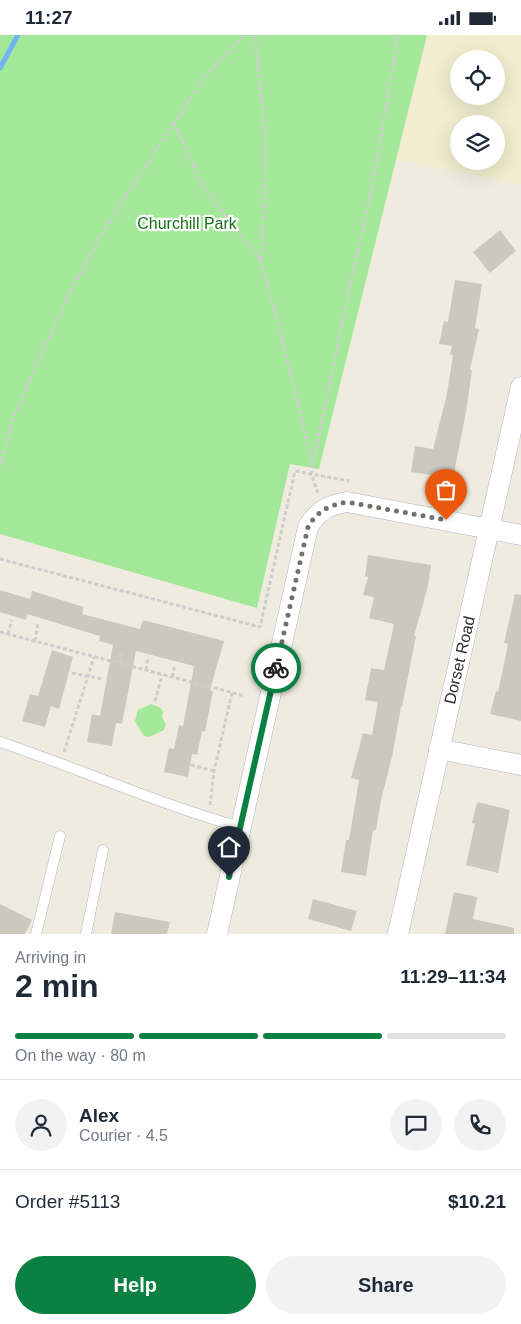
<!DOCTYPE html>
<html lang="en">
<head>
<meta charset="utf-8">
<style>
	:root { --surface:#fff; --page:#f2f2f3; --text:#1f2937; --muted:#747a83; --line:#e0e1e3; --accent:#0b8043 }
	body { margin:0; font-family:Helvetica,sans-serif; background:var(--page); color:var(--text); height:100vh; display:flex; flex-direction:column; font-size:19px; white-space:nowrap }
	* { box-sizing:border-box; margin:0 }
	p { font-size:16px; color:var(--muted) }
	.icon { flex:none; width:28px; height:28px; fill:none; stroke:currentColor; stroke-width:2; stroke-linecap:round; stroke-linejoin:round }
	.map { position:relative; height:899px; overflow:hidden }
	.panel { display:flex; flex-direction:column; background:var(--surface); flex:1 }
	.panel>* { flex:none }
	.fabs { position:absolute; left:450px; top:15px; display:grid; gap:10px }
	.fabs a { display:grid; place-items:center; width:55px; height:55px; border-radius:50%; background:var(--surface); box-shadow:0 5px 20px #0002; font-size:25px }
	.pin { position:absolute; display:grid; place-items:center; width:42px; height:42px; color:#fff; margin:-51px -21px; border-radius:50% 50% 50% 0; rotate:-45deg; box-shadow:0 0 5px #0007 }
	.pin .icon { rotate:45deg }
	.courier { position:absolute; display:grid; place-items:center; width:50px; height:50px; margin:-25px; border:4px solid #0b8043; border-radius:50%; background:#fff; color:#222; box-shadow:0 1px 6px #0007 }
	.summary em { font-style:normal; font-weight:800 }
	.summary div { display:flex; flex-direction:column-reverse }
	.summary { display:flex; align-items:center; justify-content:space-between; height:85px; padding:0 15px }
	h1 { font-size:32px; font-weight:800; line-height:38px }
	.bar { display:grid; grid-template-columns:repeat(4,1fr); gap:8px 5px; align-content:center; height:60px; padding:0 15px }
	.bar i { height:6px; border-radius:4px; background:var(--line) }
	.bar .current { background:var(--accent) }
	.bar p { grid-column:span 4 }
	.line { display:flex; align-items:center; gap:12px; padding:0 15px; border-top:1px solid var(--line) }
	.line div { flex:1 }
	.round { display:grid; place-items:center; flex:none; width:52px; height:52px; border-radius:26px; background:var(--page) }
	.primary-button { display:flex; gap:10px; margin-top:auto; padding:10px 15px }
	.primary-button a { flex:1; height:58px; border-radius:30px; background:var(--accent); color:#fff; font-size:20px; font-weight:800; line-height:58px; text-align:center }
	.primary-button a+a { background:var(--page); color:var(--text) }
	.status { display:flex; justify-content:space-between; align-items:center; height:35px; padding:0 25px; background:var(--surface); direction:ltr }
	.status svg { height:14px; fill:currentColor }
	.map>svg:first-child { display:block }
	.education { fill:#f1edce; fill-rule:evenodd }
	.green { fill:#a3e899 }
	.lines { fill:none; stroke-linecap:round; stroke-linejoin:round }
	.stream { stroke:#6eb5f5; stroke-width:5 }
	.building { fill:#cbc8be }
	.lane-casing { stroke:#b3b3c1; stroke-width:11 }
	.street-casing { stroke:#b3b3c1; stroke-width:21 }
	.path { stroke:#cdcdcd; stroke-width:3; stroke-dasharray:4 2.5; stroke-linecap:butt }
	.lane { stroke:#fff; stroke-width:10 }
	.street { stroke:#fff; stroke-width:20 }
	.done { stroke:#71706b; stroke-width:5; stroke-dasharray:0 9 }
	.route { stroke:#0b8043; stroke-width:6 }
	.labels { text-anchor:middle; stroke-width:4.5; stroke-linejoin:round; paint-order:stroke }
	.park-label { font-size:16px; fill:#177017; stroke:#fff }
	.street-label { font-size:16px; fill:#2d2d2d; stroke:#fff }
</style>
</head>
<body>
<div class="status"><b>11:27</b><svg viewBox="0 0 49 12"><path d="M0 12V9h3v3zM5 12V6h3v6zM10 12V3h3v9zM15 12V0h3v12zM26 1h20v11H26zM47 4h2v5h-2z"/></svg></div>
<div class="map">
<svg width="521" height="899" viewBox="0 0 521 899">
	<rect width="100%" height="100%" fill="#efecdf"/>
	<path class="education" d="M427 0H521V149L397 125ZM459 24H496V61H459ZM459 89H496V126H459Z"/>
	<g class="green">
		<path d="M0 0H427L319 434 290 429 257 573 0 499Z"/>
		<path d="M151 669 161 673 163 677 162 683 166 689 164 695 149 702 144 701 135 686 138 675Z"/>
	</g>
	<g class="lines">
		<path class="stream" d="M0 33 18 0"/>
	</g>
	<g class="building">
		<path d="M500 195 516 216 490 238 473 217Z"/>
		<path d="M455 245 482 249 475 293 479 294 470 335H472L466 377 453 443 411 437 415 411 433 414 447 359 453 320 450 319 452 311 439 309 444 286 448 287Z"/>
		<path d="M368 520 431 530 428 551 414 601H416L402 672H401L392 722 381 765 376 795H373L366 841 341 837 346 805H349L359 745 351 743 363 698 372 700 378 667 365 665 371 633 384 635 394 589 369 583 374 562 363 560 368 542 365 541Z"/>
		<path d="M0 555 30 564 32 556 84 572 82 579 140 594 143 585 224 606 210 655 213 656 205 697 202 696 197 720 192 719 188 742 164 737 169 713 174 714 179 690 183 691 194 631 136 616 122 689 116 688 112 711 87 707 92 679 100 681 113 610 99 606 100 601 27 579 26 585 0 577Z"/>
		<path d="M515 559 521 560V686L490 679 496 656 498 657 508 609 504 608Z"/>
		<path d="M52 615 73 622 59 674 51 671 45 692 22 686 30 659 38 661Z"/>
		<path d="M477 767 510 775 498 838 466 830 475 789 472 788Z"/>
		<path d="M454 857 477 862 473 884 514 893V899H445Z"/>
		<path d="M313 864 357 876 351 896 308 884Z"/>
		<path d="M0 869 32 885 25 899H0Z"/>
		<path d="M115 877 170 887 167 899H111Z"/>
	</g>
	<g class="lines">
		<defs>
			<g id="lane">
				<path d="M0 707C80 734 159 769 240 792"/>
				<path d="M36 899 60 801"/>
				<path d="M86 899 103 815"/>
			</g>
			<g id="street">
				<path d="M439 714 521 730"/>
				<path d="M217 899 308 492C317 476 329 470 347 467L521 500"/>
				<path d="M398 899 521 352"/>
			</g>
		</defs>
		<use href="#lane" class="lane-casing"/>
		<use href="#street" class="street-casing"/>
		<g class="path">
			<path d="M255 0 265 103 264 176 261 225"/>
			<path d="M174 88 207 158 261 226 283 308 312 428"/>
			<path d="M0 431 14 380 73 251 110 185 202 46 244 0"/>
			<path d="M318 458 311 439 355 228 371 159 398 0"/>
			<path d="M0 524 260 592 295 436 349 446"/>
			<path d="M0 597 245 661"/>
			<path d="M8 599 12 585"/>
			<path d="M35 606 38 588"/>
			<path d="M119 628 122 615"/>
			<path d="M146 635 148 622"/>
			<path d="M72 638 102 644"/>
			<path d="M172 642 175 630"/>
			<path d="M155 666 162 640"/>
			<path d="M64 717 94 622"/>
			<path d="M191 730 214 736"/>
			<path d="M210 770 214 736 232 658"/>
		</g>
		<use href="#lane" class="lane"/>
		<use href="#street" class="street"/>
	</g>
	<g class="lines">
		<path class="done" d="M276 633 308 492C317 476 329 470 347 467L446 485"/>
		<path class="route" d="M229 842 276 633"/>
	</g>
	<g class="labels">
		<g class="park-label">
			<text x="187" y="194">Churchill Park</text>
		</g>
		<g class="street-label">
			<text transform="translate(459 625) rotate(-77)" y="6">Dorset Road</text>
		</g>
	</g>
</svg>
<div class="fabs">
<a><svg class="icon" aria-label="locate" viewBox="0 0 24 24"><circle cx="12" cy="12" r="6"/><path d="M12 2v4M12 18v4M2 12h4M18 12h4"/></svg></a>
<a><svg class="icon" aria-label="layers" viewBox="0 0 24 24"><path d="M12 4l9 5-9 5-9-5zM3 14l9 5 9-5"/></svg></a>
</div>
<div class="pin" style="left:446px;top:485px;background:#ea580c"><svg class="icon" aria-label="bag" viewBox="0 0 24 24"><path d="M5 8h14l-1 12H6zM9 8a3 3 0 0 1 6 0"/></svg></div>
<div class="pin" style="left:229px;top:842px;background:#1f2937"><svg class="icon" aria-label="home" viewBox="0 0 24 24"><path d="M3 11l9-7 9 7M6 9v11h12V9"/></svg></div>
<div class="courier" style="left:276px;top:633px"><svg class="icon" aria-label="bike" viewBox="0 0 24 24"><circle cx="6" cy="16" r="4"/><circle cx="18" cy="16" r="4"/><path d="M6 16l4-8h5l3 8M10 8l3 8H6M13 5h3"/></svg></div>
</div>
<section class="panel">
<div class="summary"><div><h1>2 min</h1><p>Arriving in</p></div><em>11:29–11:34</em></div>
<div class="bar"><i class="current"></i><i class="current"></i><i class="current"></i><i></i><p>On the way · 80 m</p></div>
<div class="line" style="height:90px"><a class="round"><svg class="icon" aria-label="person" viewBox="0 0 24 24"><circle cx="12" cy="8" r="4"/><path d="M4 21q1-7 8-7t8 7"/></svg></a><div><b>Alex</b><p>Courier · 4.5</p></div><a class="round"><svg class="icon" aria-label="chat" viewBox="0 0 24 24"><path d="M4 5h16v11H9l-5 4z"/></svg></a><a class="round"><svg class="icon" aria-label="phone" viewBox="0 0 24 24"><path d="M5 4h4l2 5-3 2q2 4 5 5l2-3 5 2v4C11 20 4 13 5 4z"/></svg></a></div>
<div class="line" style="height:65px"><div>Order #5113</div><b>$10.21</b></div>
<div class="primary-button"><a>Help</a><a>Share</a></div>
</section>
</body>
</html>
